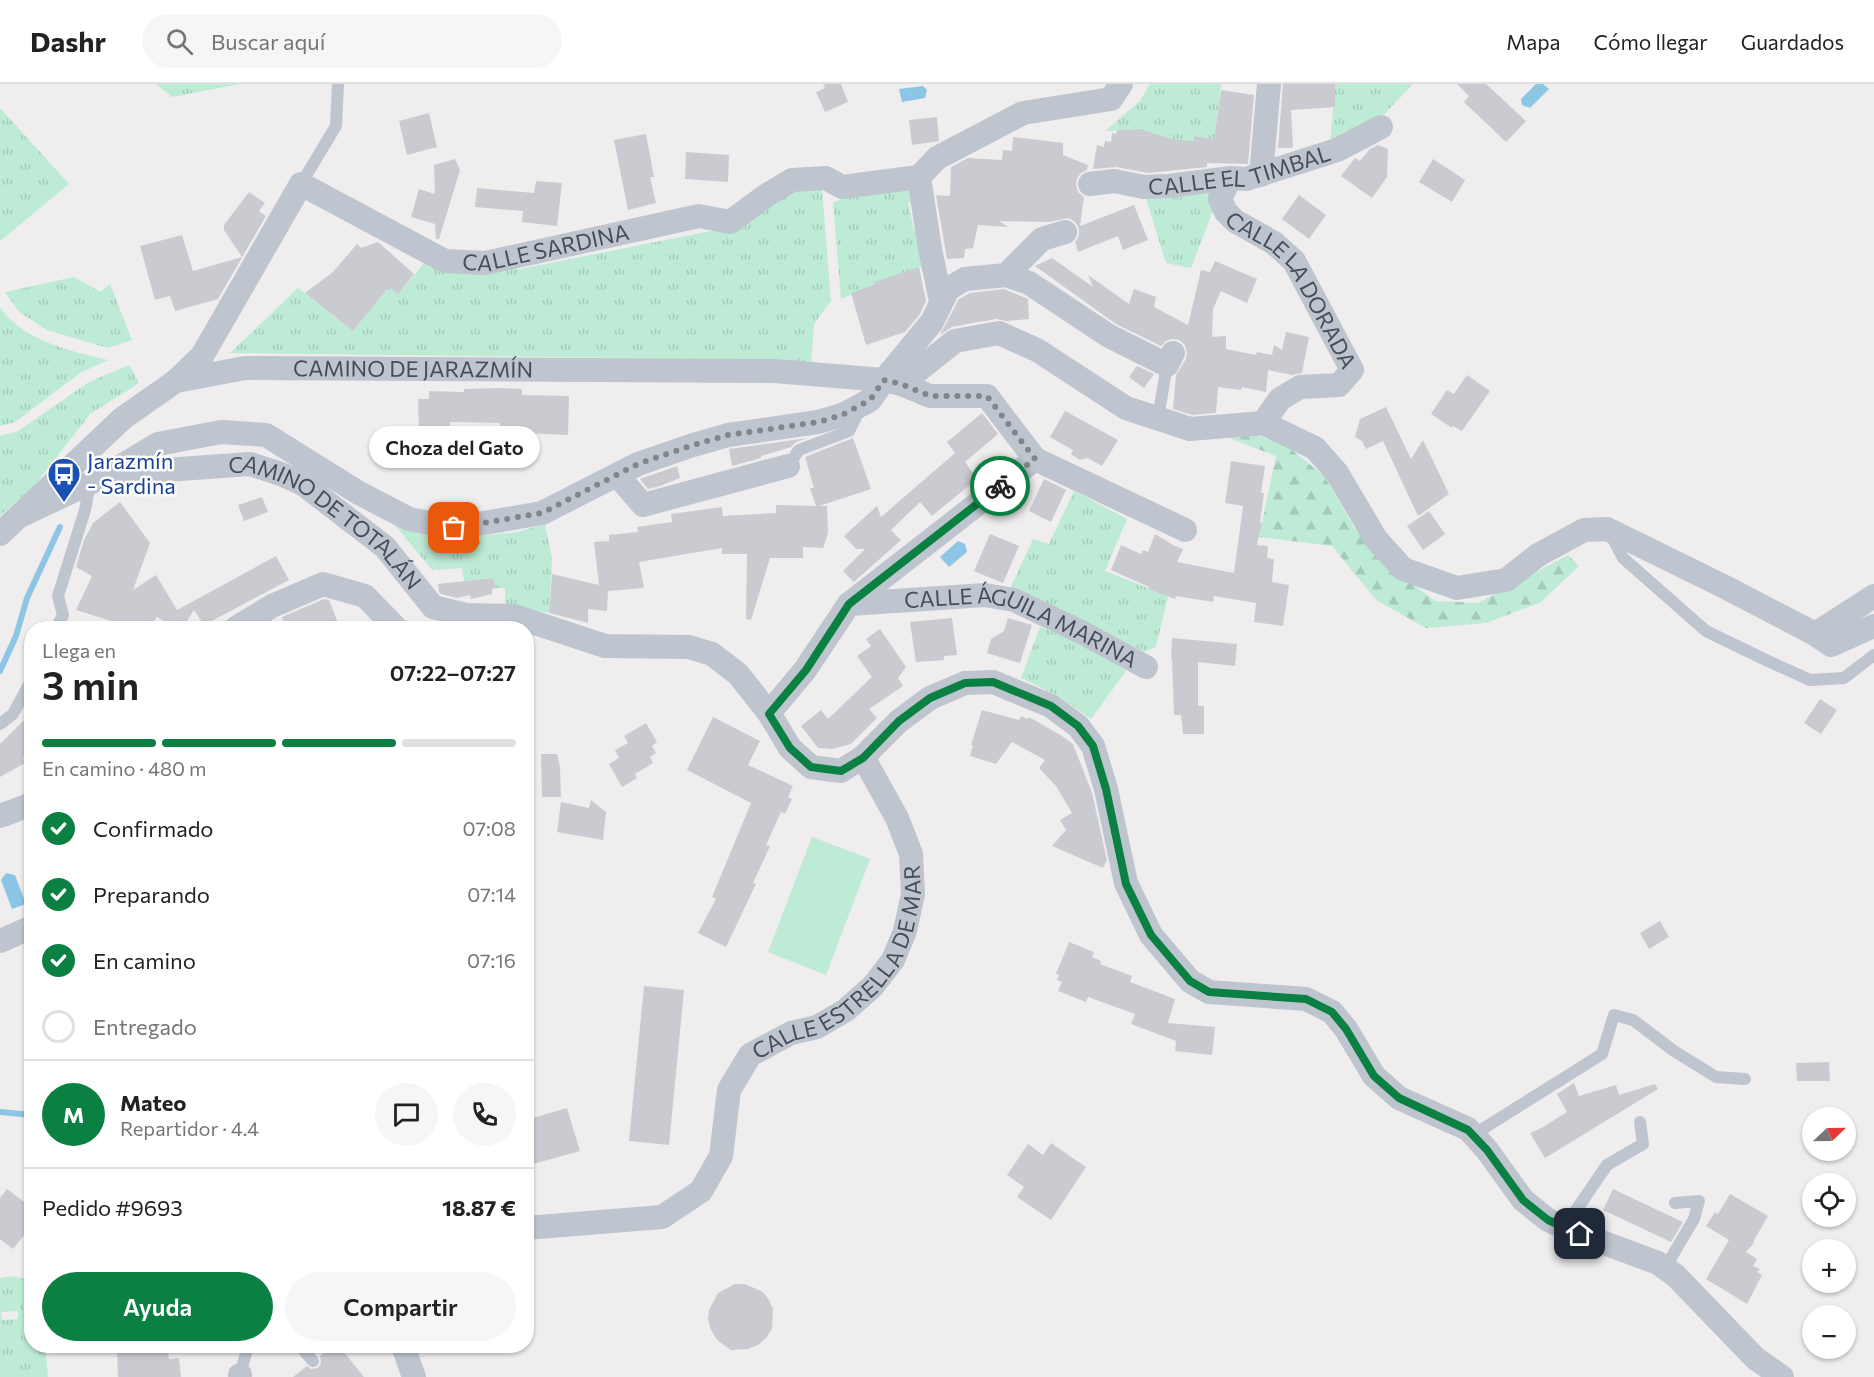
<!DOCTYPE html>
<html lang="es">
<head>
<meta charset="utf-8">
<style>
	:root { --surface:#fff; --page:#f6f6f6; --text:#222; --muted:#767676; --line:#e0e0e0; --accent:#0b8043 }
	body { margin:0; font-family:Commissioner,sans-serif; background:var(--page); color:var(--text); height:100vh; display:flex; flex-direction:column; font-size:22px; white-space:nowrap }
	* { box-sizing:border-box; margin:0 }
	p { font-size:20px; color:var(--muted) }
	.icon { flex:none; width:33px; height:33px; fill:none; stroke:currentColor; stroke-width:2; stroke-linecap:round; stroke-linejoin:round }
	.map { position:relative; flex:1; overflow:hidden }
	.side { position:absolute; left:24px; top:537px; width:510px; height:732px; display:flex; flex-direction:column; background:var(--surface); border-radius:24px; box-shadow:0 2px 4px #0004 }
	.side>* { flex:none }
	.needle { width:39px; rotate:68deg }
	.controls { position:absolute; left:1802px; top:1023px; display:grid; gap:12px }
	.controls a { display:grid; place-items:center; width:54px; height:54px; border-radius:50%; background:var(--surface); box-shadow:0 2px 4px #0004; font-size:30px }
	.pin { position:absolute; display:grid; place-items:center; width:51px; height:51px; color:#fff; margin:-26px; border-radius:12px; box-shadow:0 3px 9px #0006 }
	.courier { position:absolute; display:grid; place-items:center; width:60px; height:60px; margin:-30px; border:4px solid #0b8043; border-radius:50%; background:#fff; color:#222; box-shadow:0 2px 8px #0007 }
	.bubble { position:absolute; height:42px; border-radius:21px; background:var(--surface); box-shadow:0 2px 4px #0004; font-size:20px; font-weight:600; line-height:42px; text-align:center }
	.overview em { font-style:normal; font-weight:600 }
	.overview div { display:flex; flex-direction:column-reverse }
	.overview { display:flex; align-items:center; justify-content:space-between; height:102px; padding:0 18px }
	h1 { font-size:39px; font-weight:600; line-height:45px }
	.bar { display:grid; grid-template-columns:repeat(4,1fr); gap:9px 6px; align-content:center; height:72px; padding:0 18px }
	.bar i { height:8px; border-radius:4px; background:var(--line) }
	.bar .current { background:var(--accent) }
	.bar p { grid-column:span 4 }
	.line { display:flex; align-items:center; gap:15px; padding:0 18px; border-top:2px solid var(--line) }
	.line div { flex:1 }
	.round { display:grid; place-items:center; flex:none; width:63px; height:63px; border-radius:32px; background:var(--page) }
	ol { padding:0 18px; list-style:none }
	li { display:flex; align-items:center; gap:18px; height:66px }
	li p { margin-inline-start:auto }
	li .icon { padding:6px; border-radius:50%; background:var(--accent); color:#fff; stroke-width:4 }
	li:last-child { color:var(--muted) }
	li i { width:33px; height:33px; border:3px solid var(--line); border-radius:50% }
	.cta { display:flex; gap:12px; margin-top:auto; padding:12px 18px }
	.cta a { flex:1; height:69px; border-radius:36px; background:var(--accent); color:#fff; font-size:24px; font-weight:600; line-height:69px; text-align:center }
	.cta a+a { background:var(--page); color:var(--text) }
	header { display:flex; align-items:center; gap:36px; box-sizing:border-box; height:84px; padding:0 30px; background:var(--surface); border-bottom:2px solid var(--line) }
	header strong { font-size:28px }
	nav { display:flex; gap:33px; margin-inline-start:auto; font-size:21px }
	.search { width:420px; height:54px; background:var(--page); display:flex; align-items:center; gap:15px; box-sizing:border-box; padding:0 21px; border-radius:33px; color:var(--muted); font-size:22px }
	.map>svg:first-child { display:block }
	.grass { fill:url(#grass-tufts); fill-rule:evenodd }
	.forest { fill:url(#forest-firs) }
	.garden { fill:#bdebd5 }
	.water { fill:#8dc6e5 }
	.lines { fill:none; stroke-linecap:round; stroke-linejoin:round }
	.stream { stroke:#8dc6e5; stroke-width:6 }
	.building { fill:#cacbd1 }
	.lane { stroke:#bec5ce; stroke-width:12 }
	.street { stroke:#bec5ce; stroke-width:24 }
	.done { stroke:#81868d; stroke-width:6; stroke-dasharray:0 10.8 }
	.route { stroke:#0b8043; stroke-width:8 }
	.labels { text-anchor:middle; stroke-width:5; stroke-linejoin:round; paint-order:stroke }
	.street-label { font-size:22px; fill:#464e59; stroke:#fff }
	.transit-label { font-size:22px; fill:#164399; stroke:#fff; text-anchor:start }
</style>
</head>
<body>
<header>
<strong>Dashr</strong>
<div class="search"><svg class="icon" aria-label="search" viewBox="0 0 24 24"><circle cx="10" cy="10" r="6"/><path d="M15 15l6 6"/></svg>Buscar aquí</div>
<nav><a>Mapa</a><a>Cómo llegar</a><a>Guardados</a></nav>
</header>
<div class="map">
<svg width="1874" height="1293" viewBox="0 0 1874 1293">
	<defs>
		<pattern id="grass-tufts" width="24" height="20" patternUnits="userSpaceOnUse" patternTransform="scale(1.5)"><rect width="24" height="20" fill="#bdebd5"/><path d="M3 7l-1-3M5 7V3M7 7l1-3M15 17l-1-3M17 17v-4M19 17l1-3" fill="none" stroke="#a4cbb9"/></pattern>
		<pattern id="forest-firs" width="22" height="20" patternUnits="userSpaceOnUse" patternTransform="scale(1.5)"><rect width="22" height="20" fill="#bdebd5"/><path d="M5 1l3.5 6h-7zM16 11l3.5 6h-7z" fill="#a4cbb9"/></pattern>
	</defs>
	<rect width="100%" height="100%" fill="#efeded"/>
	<g class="grass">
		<path d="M156 0H240L172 13Z"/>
		<path d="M1150 0H1221L1214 55 1195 52 1194 57 1173 55 1135 45 1105 47 1140 17Z"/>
		<path d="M1335 0H1413L1378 37 1330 61Z"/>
		<path d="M0 24 69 100 0 157Z"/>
		<path d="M913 98 914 118 908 119 914 146H920L926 181 875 198V200L841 215 833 119 859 107Z"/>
		<path d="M803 102 822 105 831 217 814 240 811 281 778 276 230 269 298 204 353 247 389 203 398 210 426 177 438 183 520 185 726 144Z"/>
		<path d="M1210 105 1214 124 1191 184 1166 179 1144 108Z"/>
		<path d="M74 193 101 208 110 200 132 256 108 264 47 246 19 228 5 208Z"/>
		<path d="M0 223C21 256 73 268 108 276L80 289 15 338 0 342Z"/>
		<path d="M129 281 139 299 90 330 35 401 0 432V352L18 347 89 298Z"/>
		<path d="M1074 407 1127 435 1105 487 1168 512 1156 563 1144 568 1087 538 1010 505 1033 455 1049 460Z"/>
		<path d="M390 435 458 454 518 448 545 440 552 474 549 529 505 520V504H492L493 494 464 497 462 484 432 486Z"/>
		<path d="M1040 543 1088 561 1126 587 1091 635 1060 613 1021 594Z"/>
		<path d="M11 1192 31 1196 32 1262H45L48 1293H0V1194ZM1 1228 18 1227V1235L2 1236Z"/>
	</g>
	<path class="forest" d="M1249 348 1287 362 1325 393 1354 443 1379 475 1435 517 1478 519 1568 471 1579 482 1541 518 1486 539 1426 544 1376 516 1332 462 1259 453 1276 372 1219 350Z"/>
	<path class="garden" d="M812 753 870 775 826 891 768 868Z"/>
	<g class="water">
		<path d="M1536 0H1543L1549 5 1530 24 1522 21 1521 15Z"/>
		<path d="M923 2 927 6 925 14 902 18 899 5Z"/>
		<path d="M958 457 965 460 967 468 949 483 940 473Z"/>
		<path d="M6 789 15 791 26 820 12 825 1 796Z"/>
	</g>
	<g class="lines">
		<g class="stream">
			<path d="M0 587 16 552 27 514 60 443"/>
			<path d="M0 1028 32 1031"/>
		</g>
	</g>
	<g class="building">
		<path d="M823 0H841L848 18 825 28 816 8 825 4Z"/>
		<path d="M1283 0H1335V23L1291 26 1293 64H1278Z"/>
		<path d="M1457 0H1486L1526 37 1506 58 1464 18 1469 12Z"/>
		<path d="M1221 6 1254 11 1248 80 1207 79V83L1148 89 1116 83 1093 85 1097 61 1104 63 1105 57 1111 58 1112 49 1116 50 1117 46 1140 45 1172 55 1194 57V52L1214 55Z"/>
		<path d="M429 29 437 63 407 71 399 37Z"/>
		<path d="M937 33 939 57 912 61 909 36Z"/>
		<path d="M646 50 654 93H650L656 119 628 126 614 56Z"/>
		<path d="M1013 53 1063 59V71L1088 81 1087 86 1081 89 1077 94 1076 101 1078 108 1084 113 1080 142 1134 121 1148 156 1123 166 1118 152 1078 168 1075 158 1079 152V144L1075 138 1069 134 1049 138 999 137 1008 143 978 141 973 164 965 165 964 174 947 175 936 111 950 112 951 83 968 74 1002 76 1003 66 1012 67Z"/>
		<path d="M1378 61 1388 65 1387 93 1372 114 1341 92 1355 74 1360 77 1370 65Z"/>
		<path d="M686 68 729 71 728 98 685 95Z"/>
		<path d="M455 75 460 86 439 155H436L435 140 411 133 419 105 435 110 434 81Z"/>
		<path d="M1433 75 1465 96 1452 118 1419 98Z"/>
		<path d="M536 97 562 99 557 142 522 138 523 127 475 123 477 104 534 109Z"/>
		<path d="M249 108 265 119 259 127 266 132 218 215 175 227 170 212 155 216 140 162 182 151 193 187 242 173 224 146V141Z"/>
		<path d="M1299 111 1326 131 1309 155 1282 135Z"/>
		<path d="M378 158 414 190 398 210 389 203 353 247 305 209 333 188 357 160 361 164Z"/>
		<path d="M1052 174 1093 203 1088 191 1129 220 1134 205 1156 213 1154 223 1188 241 1201 186 1210 188 1215 177 1257 195 1247 219 1221 207 1213 225 1212 253 1226 252V265L1256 271 1257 268 1272 271 1274 261 1282 266 1286 248 1309 253 1302 289 1292 291 1268 286 1266 308 1242 303 1241 306 1218 303 1216 329 1192 331 1173 325 1176 291 1186 275 1187 269 1185 261 1179 256 1172 255 1166 257 1161 262 1116 240 1035 182Z"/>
		<path d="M919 183 926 217 920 230 905 248 866 261 851 209 875 200 874 198Z"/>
		<path d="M1004 205 1028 215 1029 235 1007 237 996 235 973 239 952 243 940 251 959 215 970 209Z"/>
		<path d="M1137 282 1154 290 1144 304 1129 293Z"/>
		<path d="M1467 291 1490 307 1462 347 1453 342 1452 344 1431 330 1447 306 1454 310Z"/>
		<path d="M500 304 522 305V311L569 312 568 351 500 348V339L450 338V352H419L418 315H429V307L464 308V305Z"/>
		<path d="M1386 323 1411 375 1423 356 1449 410 1418 432 1383 357 1366 365 1362 357 1355 353 1360 335Z"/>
		<path d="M1065 327 1118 356 1102 382 1088 374 1080 376 1071 370 1073 366 1050 353Z"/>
		<path d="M982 329 998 350 965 378 977 395 932 432 920 418 891 446 901 456 854 498 843 487 865 465H856L844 452 877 422 881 433 955 369 947 358Z"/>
		<path d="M808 354 796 358 791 363 761 372V374L732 382 729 365Z"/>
		<path d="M853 354 871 405 819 422H827L828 449 823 464 803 463V474H770L751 536 746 535 747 470H722V464L639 478 644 504 608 507 607 527 588 525V539L549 529 552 490 599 501 594 458 609 457V451L638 448 637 443 672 438 671 430 722 423 723 432 776 429V421L816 422 810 404H814L805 373Z"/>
		<path d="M1231 377 1265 382 1261 409H1264L1260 439H1262L1257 461 1268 462 1267 474 1274 475 1272 498 1289 501 1283 542 1254 538 1256 519 1214 512 1213 518 1176 512 1175 515 1148 505 1149 503 1111 486 1121 461 1141 470 1143 466 1148 468 1155 450 1173 461 1183 465 1177 478 1234 489 1243 422 1225 419Z"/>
		<path d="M677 382 680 394 660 402 648 405 640 395Z"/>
		<path d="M1044 395 1066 406 1051 438 1029 427Z"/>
		<path d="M262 413 268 428 244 437 238 421Z"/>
		<path d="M120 418 150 459 133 506 156 491 177 526 276 472 289 496 204 541 194 526 185 540 188 544H174L157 533 148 544H134L76 526 92 492 76 483 84 456 93 439Z"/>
		<path d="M1429 427 1445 450 1423 466 1407 442Z"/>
		<path d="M990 450 1019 462 1003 499 974 487Z"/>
		<path d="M493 494 496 504 492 505V510L471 515 470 511 457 514 441 510 439 508 438 500Z"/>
		<path d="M324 515 329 516 340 544H286L282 533Z"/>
		<path d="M952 534 957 571 944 572V576L916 578 910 538Z"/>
		<path d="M1008 534 1032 541 1020 579 987 569 991 555 1004 547Z"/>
		<path d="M880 545 906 583 898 594 903 602 869 625 877 634 851 660 832 665 818 664 801 642 821 626 828 635 872 593 857 572 871 562 866 555Z"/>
		<path d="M1172 554 1237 560 1235 582 1198 578V622H1204V650H1183L1181 631H1174L1172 575H1171Z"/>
		<path d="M1820 615 1837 626 1821 650 1804 639Z"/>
		<path d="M982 626 1019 636 1021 632 1027 635 1029 633 1062 652 1073 660 1092 709 1107 776 1103 784 1052 762 1066 746 1060 736 1072 729 1056 702 1039 684 1045 676 1012 658 996 680 970 672 973 661H971Z"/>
		<path d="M32 628V667L23 674 25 679 0 693V660Z"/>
		<path d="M713 633 760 657 748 681 793 702 788 713 792 715 785 730 781 728 766 761 770 762 753 799 756 800 726 863 698 849 716 815 712 813 751 719 687 686Z"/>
		<path d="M646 639 657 658 652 662 656 669 650 673 653 679 635 690 637 694 622 703 609 680 619 674 615 666 628 659 624 652Z"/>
		<path d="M541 670H557L560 683 561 713H542Z"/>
		<path d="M591 716 606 728 603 756 557 748 561 718 589 724Z"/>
		<path d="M1660 837 1669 853 1649 865 1640 849Z"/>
		<path d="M1069 858 1094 868 1092 873 1101 877 1100 880 1132 892 1130 898 1175 915 1168 939 1215 943 1212 971 1175 967 1176 957 1131 940 1135 930 1088 913 1086 918 1058 907 1062 898 1057 896 1059 891 1056 890Z"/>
		<path d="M644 902 684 906 669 1061 629 1057Z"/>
		<path d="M1829 978 1830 997H1797L1796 979Z"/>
		<path d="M1574 999 1579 1012 1616 1001 1619 1011 1655 1000 1658 1005 1545 1074 1530 1049 1543 1043 1567 1028 1557 1010Z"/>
		<path d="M567 1024 580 1067 526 1082V1036Z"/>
		<path d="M1051 1059 1086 1083 1051 1136 1017 1113 1024 1103 1007 1091 1028 1060 1043 1071Z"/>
		<path d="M7 1105 32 1124V1141L13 1165 0 1155V1114Z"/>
		<path d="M1613 1105 1683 1138 1671 1158 1603 1126Z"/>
		<path d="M1730 1110 1768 1132 1753 1158 1754 1159 1746 1168 1757 1175 1753 1182 1760 1185 1757 1188 1762 1191 1747 1220 1706 1195 1729 1156 1706 1142 1715 1128 1718 1130Z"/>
		<path d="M735 1200H745L763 1208 769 1216 773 1225 772 1245 766 1254 758 1261 748 1265 731 1266 717 1256 711 1246 708 1235 709 1226 718 1209Z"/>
		<path d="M126 1262H167L169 1275 179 1274 181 1293H118L117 1266 126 1265Z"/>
		<path d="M339 1262 364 1293H293L307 1282 311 1285 318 1284 321 1279 320 1272 328 1265 330 1269Z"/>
	</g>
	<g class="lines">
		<g class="lane">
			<path d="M301 100 336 42 338 0"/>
			<path d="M1158 334 1167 281"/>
			<path d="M788 382 799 366 849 347 860 325"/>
			<path d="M1610 449 1623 474 1706 547 1768 577 1810 596 1844 594 1874 571"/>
			<path d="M56 544 63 531 58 512 85 426 90 399"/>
			<path d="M0 640 13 630 32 595"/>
			<path d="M1473 1051 1602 970 1614 931 1633 936 1674 967 1716 993 1745 995"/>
			<path d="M1564 1144 1607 1081 1643 1060 1640 1038"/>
			<path d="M1665 1184 1694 1135 1699 1117 1675 1119"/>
			<path d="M300 1262 313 1277"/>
			<path d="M240 1291 248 1262"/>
		</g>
		<g class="street">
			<path d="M1261 91 1269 0"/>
			<path id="s1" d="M1230 94 1220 115 1226 128 1235 137 1274 159 1294 177 1352 286 1339 301 1300 303 1280 315 1263 339"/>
			<path id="s2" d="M1090 100 1114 97 1144 103 1169 102 1230 94 1246 95 1337 66 1381 43"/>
			<path d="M1006 191 1029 199 1109 252 1167 281 1173 269"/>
			<path d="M941 217 930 165 919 93 937 74 1023 29 1111 15 1121 0"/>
			<path id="s3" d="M176 297 202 272 301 100 445 177 485 179 699 132 730 138 767 111 792 96 826 94 842 103 919 93"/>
			<path d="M901 300 930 312H987L1035 375"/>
			<path d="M113 387 158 360 221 348 266 351 359 409 409 435 455 444 542 429 638 380 690 362 728 351 818 338 842 331 861 321 870 316 884 296 932 238 948 205 965 195 1006 191 1042 155 1065 148"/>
			<path d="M618 392 643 421 788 382"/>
			<path id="s4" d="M22 431 109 390 250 380 281 390 303 400 385 463 433 523 466 531 514 532 605 562 689 563 712 570 738 590 769 629 790 664 811 683 841 687 863 673 899 637 930 614 965 599 993 598 1051 622 1078 642 1093 662 1106 705 1126 799 1151 851 1190 897 1209 908 1306 915 1332 928 1346 945 1374 992 1399 1014 1468 1045 1487 1066 1523 1116 1548 1136 1580 1150 1658 1179 1676 1192 1755 1274 1782 1293"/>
			<path id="s5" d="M0 450 123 334 176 297 245 284 774 287 884 296 901 300 955 257 999 249 1037 266 1126 324 1190 345 1263 339 1315 364 1337 389 1376 455 1403 485 1457 504 1506 496 1538 471 1584 446 1607 445 1727 504 1815 550 1874 512"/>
			<path d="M849 520 1035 375 1185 446"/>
			<path d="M236 544 272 522 323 500 365 512 396 544"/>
			<path d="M1815 550 1831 561 1874 542"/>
			<path id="s6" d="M769 629 805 586 849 520 985 511 1014 516 1083 549 1146 583"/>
			<path d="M0 732 32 720"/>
			<path d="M0 857 32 843"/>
			<path id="s7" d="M526 1144 662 1133 701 1107 721 1072 729 1006 750 971 791 949 817 943 846 926 873 902 893 876 905 847 913 810 911 770 897 734 863 673"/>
			<path d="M403 1262 414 1293"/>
			<path d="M240 1291V1293"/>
		</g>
	</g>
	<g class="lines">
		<path class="done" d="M454 444 542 429 638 380 690 362 728 351 819 338 842 331 870 316 884 296 901 300 930 312H987L1035 375 1000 402"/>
		<path class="route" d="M1000 402 849 520 806 586 769 630 790 664 811 683 841 687 863 674 899 637 930 614 965 599 993 598 1051 622 1078 642 1093 662 1106 705 1126 800 1151 851 1190 897 1209 908 1306 915 1332 928 1346 945 1374 992 1399 1014 1468 1046 1487 1066 1523 1116 1548 1136 1580 1150"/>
	</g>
	<defs>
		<symbol id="bus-pin" viewBox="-11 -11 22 30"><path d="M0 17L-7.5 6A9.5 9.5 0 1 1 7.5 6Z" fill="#1a4fb4" stroke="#fff"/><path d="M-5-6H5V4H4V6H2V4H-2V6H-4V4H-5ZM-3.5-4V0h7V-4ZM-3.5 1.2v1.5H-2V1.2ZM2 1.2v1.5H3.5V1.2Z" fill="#fff"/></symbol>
	</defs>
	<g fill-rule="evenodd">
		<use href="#bus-pin" x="45" y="371" width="38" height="52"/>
	</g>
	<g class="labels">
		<g class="street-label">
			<text dy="8" stroke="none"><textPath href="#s2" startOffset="152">CALLE EL TIMBAL</textPath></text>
			<text dy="8" stroke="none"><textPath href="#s3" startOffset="500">CALLE SARDINA</textPath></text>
			<text dy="8" stroke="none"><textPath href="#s1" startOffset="142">CALLE LA DORADA</textPath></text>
			<text dy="8" stroke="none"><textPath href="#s5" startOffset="472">CAMINO DE JARAZMÍN</textPath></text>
			<text dy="8" stroke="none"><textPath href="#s4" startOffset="332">CAMINO DE TOTALÁN</textPath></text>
			<text dy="8" stroke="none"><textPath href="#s6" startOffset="314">CALLE ÁGUILA MARINA</textPath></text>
			<text dy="8" stroke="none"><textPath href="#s7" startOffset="470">CALLE ESTRELLA DE MAR</textPath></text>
		</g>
		<g class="transit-label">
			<text x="87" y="385">Jarazmín<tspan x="87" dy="25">- Sardina</tspan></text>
		</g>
	</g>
</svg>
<div class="controls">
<a><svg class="needle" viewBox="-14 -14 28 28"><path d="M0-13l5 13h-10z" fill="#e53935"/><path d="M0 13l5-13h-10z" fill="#767676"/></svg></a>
<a><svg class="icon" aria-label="locate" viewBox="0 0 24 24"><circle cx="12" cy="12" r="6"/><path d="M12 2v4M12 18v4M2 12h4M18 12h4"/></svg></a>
<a>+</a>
<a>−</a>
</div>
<div class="pin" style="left:454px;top:444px;background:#ea580c"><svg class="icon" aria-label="bag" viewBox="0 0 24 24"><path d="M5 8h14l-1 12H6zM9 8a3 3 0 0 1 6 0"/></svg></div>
<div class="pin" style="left:1580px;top:1150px;background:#1f2937"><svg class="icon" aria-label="home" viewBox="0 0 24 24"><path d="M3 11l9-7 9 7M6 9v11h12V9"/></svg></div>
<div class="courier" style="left:1000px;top:402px"><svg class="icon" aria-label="bike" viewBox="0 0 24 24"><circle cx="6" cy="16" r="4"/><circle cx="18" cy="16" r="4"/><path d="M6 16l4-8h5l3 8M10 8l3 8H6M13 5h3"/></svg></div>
<div class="bubble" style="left:369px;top:342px;width:171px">Choza del Gato</div>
<section class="side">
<div class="overview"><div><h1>3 min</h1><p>Llega en</p></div><em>07:22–07:27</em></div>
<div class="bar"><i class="current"></i><i class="current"></i><i class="current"></i><i></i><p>En camino · 480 m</p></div>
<ol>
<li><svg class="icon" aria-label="check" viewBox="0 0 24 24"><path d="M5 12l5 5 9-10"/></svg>Confirmado<p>07:08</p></li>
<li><svg class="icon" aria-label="check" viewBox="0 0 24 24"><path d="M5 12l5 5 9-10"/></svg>Preparando<p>07:14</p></li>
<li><svg class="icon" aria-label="check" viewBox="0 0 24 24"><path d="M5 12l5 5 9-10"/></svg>En camino<p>07:16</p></li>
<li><i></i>Entregado</li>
</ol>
<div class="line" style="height:108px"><b class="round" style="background:var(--accent);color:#fff">M</b><div><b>Mateo</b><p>Repartidor · 4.4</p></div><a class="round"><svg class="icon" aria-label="chat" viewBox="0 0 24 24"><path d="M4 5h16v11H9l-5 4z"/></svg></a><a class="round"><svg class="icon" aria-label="phone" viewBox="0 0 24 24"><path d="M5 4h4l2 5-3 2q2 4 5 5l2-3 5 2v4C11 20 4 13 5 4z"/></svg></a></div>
<div class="line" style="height:78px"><div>Pedido #9693</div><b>18.87 €</b></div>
<div class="cta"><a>Ayuda</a><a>Compartir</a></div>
</section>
</div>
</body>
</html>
